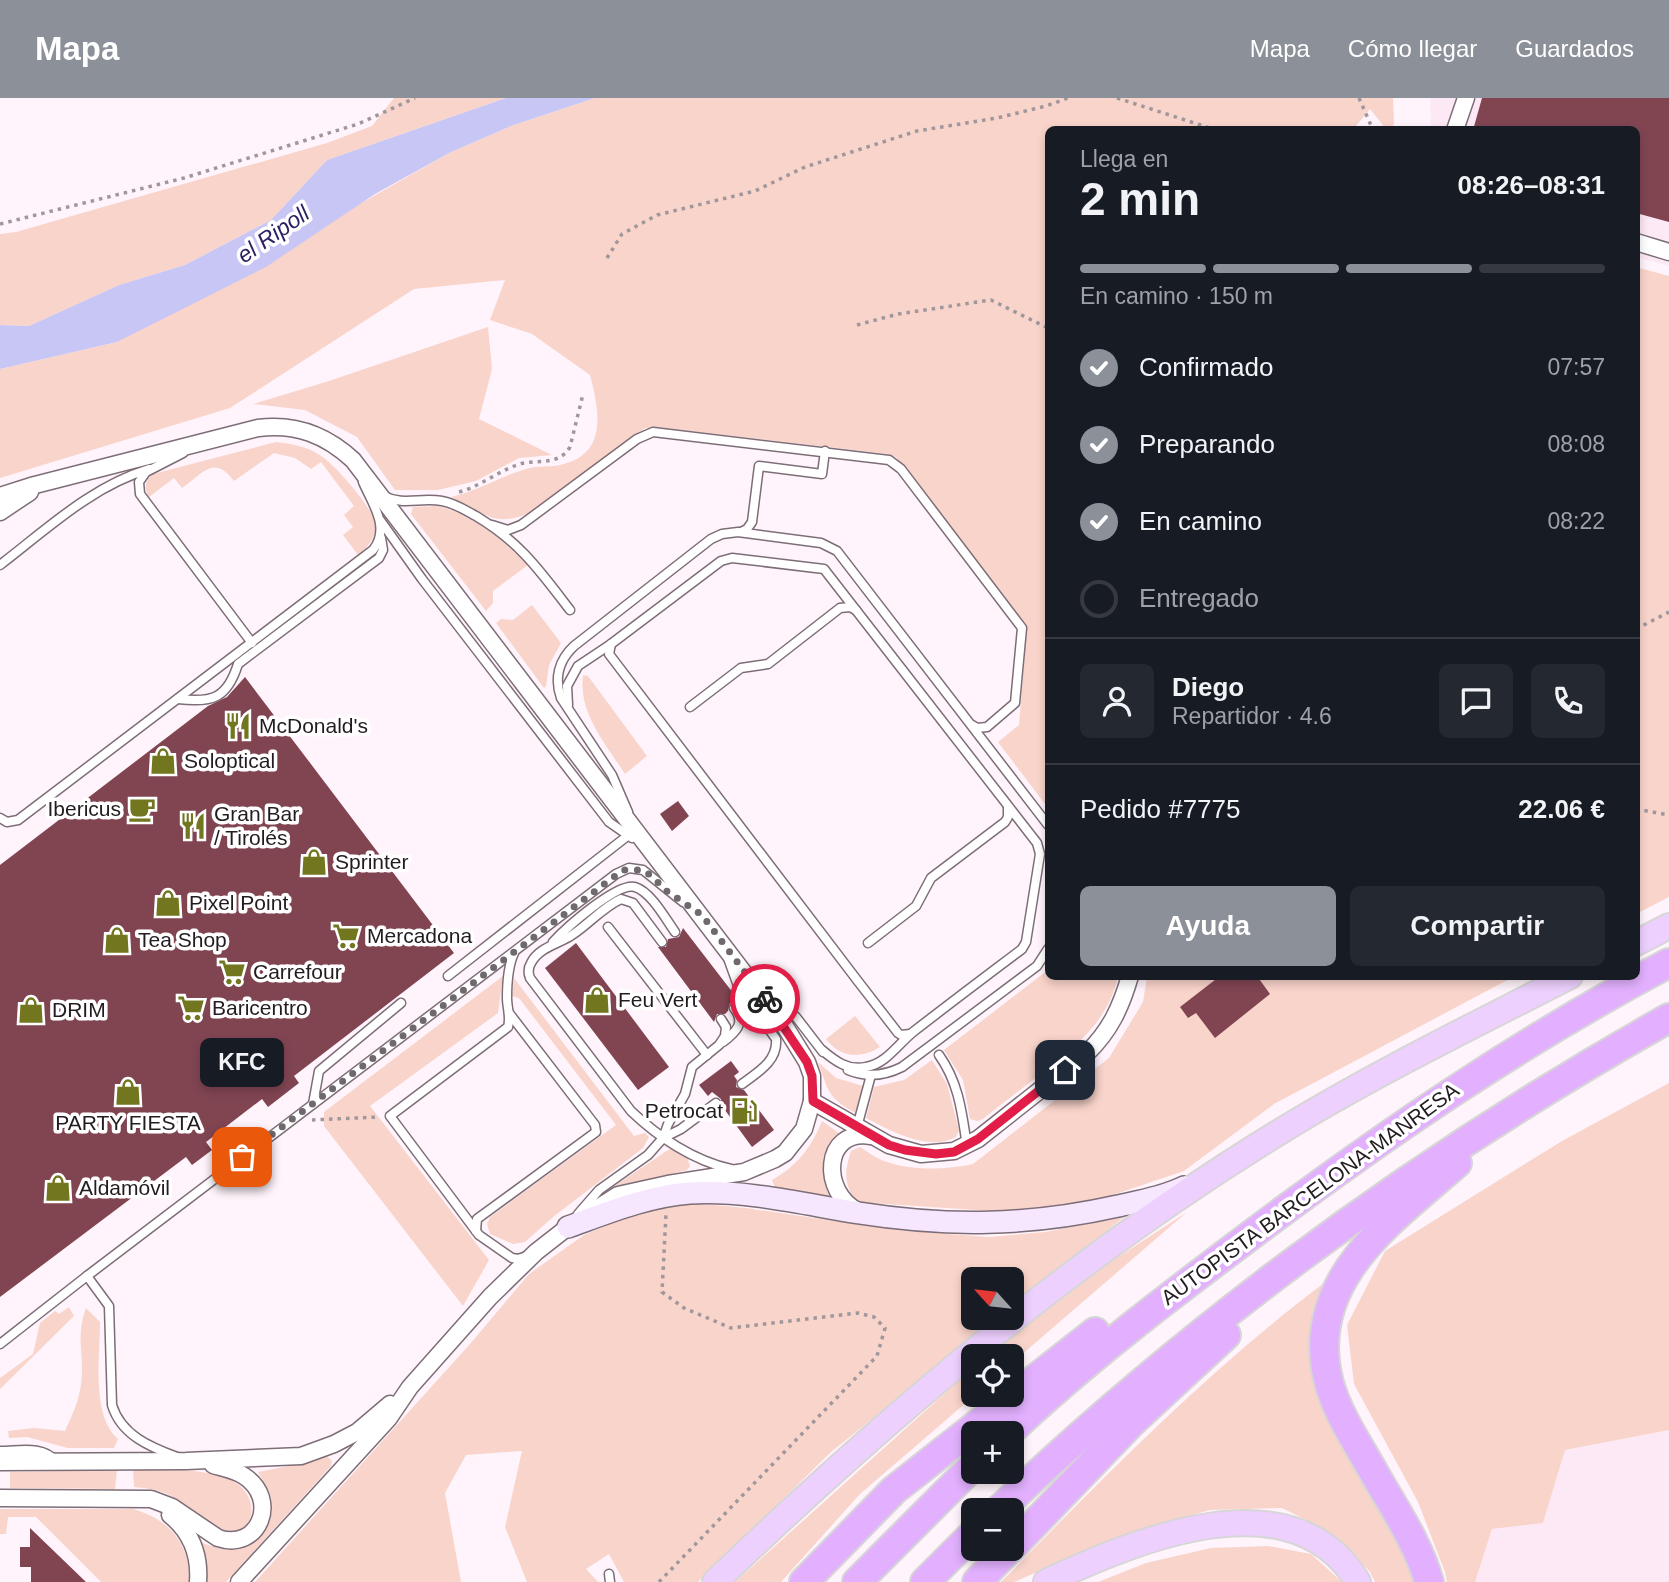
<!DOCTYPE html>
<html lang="es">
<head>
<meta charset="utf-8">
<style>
	:root { --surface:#171b24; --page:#242831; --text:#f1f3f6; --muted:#9ea1a6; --line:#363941; --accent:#8c9099 }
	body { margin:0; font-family:Helvetica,sans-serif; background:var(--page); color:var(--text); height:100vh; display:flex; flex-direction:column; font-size:26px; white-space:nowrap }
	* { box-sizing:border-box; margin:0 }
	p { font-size:23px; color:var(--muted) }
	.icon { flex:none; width:38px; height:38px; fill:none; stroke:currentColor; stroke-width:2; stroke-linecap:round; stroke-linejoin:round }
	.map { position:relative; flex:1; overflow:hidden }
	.side { position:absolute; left:1045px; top:28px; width:595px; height:854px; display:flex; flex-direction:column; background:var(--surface); border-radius:10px; box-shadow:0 4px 10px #0003 }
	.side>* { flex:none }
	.needle { width:46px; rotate:297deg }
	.tools { position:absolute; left:961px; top:1169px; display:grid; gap:14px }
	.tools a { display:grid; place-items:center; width:63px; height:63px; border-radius:10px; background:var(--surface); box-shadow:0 4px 10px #0003; font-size:35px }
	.pin { position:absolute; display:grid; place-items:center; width:60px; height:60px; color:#fff; margin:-30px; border-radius:14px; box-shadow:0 4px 10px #0006 }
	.courier { position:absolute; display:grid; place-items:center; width:70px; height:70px; margin:-35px; border:5px solid #e11d48; border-radius:50%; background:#fff; color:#222; box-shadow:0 2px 9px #0007 }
	.bubble { position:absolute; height:49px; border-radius:10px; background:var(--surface); box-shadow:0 4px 10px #0003; font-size:23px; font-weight:700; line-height:49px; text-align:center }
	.head em { font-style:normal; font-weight:700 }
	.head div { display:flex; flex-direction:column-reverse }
	.head { display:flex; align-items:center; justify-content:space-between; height:119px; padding:0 35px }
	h1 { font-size:46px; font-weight:700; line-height:52px }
	.bar { display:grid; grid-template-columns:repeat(4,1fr); gap:10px 7px; align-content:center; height:84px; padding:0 35px }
	.bar i { height:9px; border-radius:5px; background:var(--line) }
	.bar .active { background:var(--accent) }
	.bar p { grid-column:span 4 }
	.line { display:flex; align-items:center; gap:18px; padding:0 35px; border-top:2px solid var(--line) }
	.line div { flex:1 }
	.round { display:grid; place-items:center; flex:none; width:74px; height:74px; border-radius:10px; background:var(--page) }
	ol { padding:0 35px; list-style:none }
	li { display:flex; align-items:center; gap:21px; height:77px }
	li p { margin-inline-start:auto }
	li .icon { padding:7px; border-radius:50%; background:var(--accent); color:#fff; stroke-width:4 }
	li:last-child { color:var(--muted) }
	li i { width:38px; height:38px; border:4px solid var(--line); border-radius:50% }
	.cta { display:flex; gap:14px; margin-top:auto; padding:14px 35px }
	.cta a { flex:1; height:80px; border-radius:10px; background:var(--accent); color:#fff; font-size:28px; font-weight:700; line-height:80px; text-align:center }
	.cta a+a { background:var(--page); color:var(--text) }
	header { display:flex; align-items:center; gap:42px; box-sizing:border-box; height:98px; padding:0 35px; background:var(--accent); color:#fff }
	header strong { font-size:33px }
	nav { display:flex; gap:38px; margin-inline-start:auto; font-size:24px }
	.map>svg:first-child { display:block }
	.built { fill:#fde9f5 }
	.green { fill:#f9d4cb }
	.water { fill:#c7c6f5 }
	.building { fill:#814552 }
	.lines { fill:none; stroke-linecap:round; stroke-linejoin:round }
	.lane-casing { stroke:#7d6d77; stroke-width:11 }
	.street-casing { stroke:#7d6d77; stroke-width:19 }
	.secondary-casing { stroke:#7d6d77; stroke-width:24 }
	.primary-casing { stroke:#d7d6d7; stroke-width:28 }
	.highway-casing { stroke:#d7d6d7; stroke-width:32 }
	.path { stroke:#9f979c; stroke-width:3.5; stroke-dasharray:3.5 5; stroke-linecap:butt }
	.lane { stroke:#fff; stroke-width:8 }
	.street { stroke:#fff; stroke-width:16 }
	.secondary { stroke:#f6e7ff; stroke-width:21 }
	.primary { stroke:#eed0fe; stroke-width:24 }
	.highway { stroke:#e2b0fe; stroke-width:28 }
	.done { stroke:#6f686d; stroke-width:7; stroke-dasharray:0 12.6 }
	.route { stroke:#e11d48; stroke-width:9 }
	.labels { text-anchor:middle; stroke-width:7; stroke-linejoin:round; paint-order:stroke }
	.poi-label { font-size:21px; fill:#221c20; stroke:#fff; text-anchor:start }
	.street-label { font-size:21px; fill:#221c20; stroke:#fff }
	.water-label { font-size:23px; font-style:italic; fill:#2b1e61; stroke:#fff }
</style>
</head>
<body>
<header>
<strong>Mapa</strong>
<nav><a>Mapa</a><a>Cómo llegar</a><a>Guardados</a></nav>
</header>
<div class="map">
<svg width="1669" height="1484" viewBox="0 0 1669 1484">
	<rect width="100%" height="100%" fill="#fff4fb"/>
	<g class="built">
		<path d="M1430 0H1669V168L1636 159V32L1431 31Z"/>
		<path d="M1669 1332V1484H1475L1492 1431 1543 1425 1565 1352Z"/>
	</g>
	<g class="green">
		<path d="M394 0H506L327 62 271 122 185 167 119 187 29 228 0 227V136L16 134 327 45 372 28Z"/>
		<path d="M595 0H1393L1394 26 1391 31H1386L1370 11 1356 28V31L1048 32V710L998 644 1019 627 1027 528 896 359 887 356 657 329 645 330 536 412C494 432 488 416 451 399 478 393 501 378 526 371 538 367 552 370 564 366 608 354 599 312 590 277L532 236 490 222 505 182 414 191 230 310 0 380V271L117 244 451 54 511 28Z"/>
		<path d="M1636 169 1669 178V799L1636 816Z"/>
		<path d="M488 229 492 271 479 321 552 357 519 360 476 383 438 392H395L357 339 305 312 253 306 329 283Z"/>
		<path d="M276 344C290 346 306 348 318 356 333 364 371 408 375 424 378 438 368 449 358 457L343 437 353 429 344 417 354 408 321 364 311 371 295 360 274 355 234 383C214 356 203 375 182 390L174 380 149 399C143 390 146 382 153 376Z"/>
		<path d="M437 408C474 416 502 442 528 467L493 493V505L486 513 411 416 413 409Z"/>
		<path d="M532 507 561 545 549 567 546 588 544 590 496 525 501 521 513 522Z"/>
		<path d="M583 577 588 578 647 658 625 676C606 646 578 615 583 577Z"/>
		<path d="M1048 872V878L1118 879C1108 923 1077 947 1043 974 1023 990 1003 1005 983 1021L977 1023 970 1021 963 982 944 952Z"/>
		<path d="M503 878 498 915 370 1008 489 1162 463 1208 324 1028V1014Z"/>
		<path d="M1147 879H1513L1274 1006 1184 1073 1095 1103 1006 1114 855 1104C844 1083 844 1076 851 1053L860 1049C867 1053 875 1060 884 1063 911 1073 945 1072 973 1066L1109 960 1143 904Z"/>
		<path d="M514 880 634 1038 645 1035 649 1039 643 1050 553 1119 525 1144 513 1146 490 1136 487 1126 490 1119 616 1027 519 900 512 898Z"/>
		<path d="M855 918 880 949C861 961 840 960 826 941Z"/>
		<path d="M932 962 947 986 959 1032 956 1039C928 1054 891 1033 866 1020L874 989 904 982Z"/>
		<path d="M818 964 836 980 863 988 855 1015C826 998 829 993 818 964Z"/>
		<path d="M1669 985V1332L1565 1352 1543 1425 1492 1431 1475 1484H1447L1445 1474 1418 1404 1354 1286 1347 1227 1385 1153 1562 1043Z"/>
		<path d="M822 1023 840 1036C821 1052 820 1084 833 1105L775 1090 772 1082C797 1068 811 1050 822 1023Z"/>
		<path d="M671 1050 687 1059 690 1068 687 1072 610 1091Z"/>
		<path d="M692 1105 746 1110 895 1132 989 1139 1045 1134 1124 1119 1012 1209V1181H973V1220H998L831 1354 698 1484H624L609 1456 586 1471 598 1484H527L505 1429 522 1353 466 1357 445 1395 461 1484H255L470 1246 529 1176 584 1137 634 1116Z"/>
		<path d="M1187 1114 1012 1265V1258H988L1100 1171Z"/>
		<path d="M1324 1185 1310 1248 1316 1286 1420 1484H1375L1370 1474 1345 1447 1316 1427 1282 1410 1210 1412 1125 1436 1014 1484H1001C1104 1379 1206 1274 1324 1185Z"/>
		<path d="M69 1209 74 1218 0 1291V1280L33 1256 40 1225 55 1213 59 1216Z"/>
		<path d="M86 1210 100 1224C100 1257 91 1318 118 1341L114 1350H68L27 1339 9 1340 8 1333 34 1330 65 1333C72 1318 79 1303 81 1286 85 1258 75 1239 86 1210Z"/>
		<path d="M973 1270V1297H975L860 1396 781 1484H735Z"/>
		<path d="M327 1358 332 1363 331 1368 226 1484H205V1455L201 1444C227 1457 254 1453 267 1426 271 1419 273 1412 272 1404 271 1394 263 1383 258 1374L304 1365Z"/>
		<path d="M133 1371C164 1371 200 1370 229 1381 258 1393 260 1432 229 1434 214 1435 183 1402 165 1395 155 1391 144 1390 134 1389Z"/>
		<path d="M117 1372 115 1391 10 1390V1374Z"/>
		<path d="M0 1411H133C169 1421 191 1446 189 1484H101L36 1419H8L6 1436H0Z"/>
		<path d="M1268 1448 1311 1456 1342 1484H1098L1146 1465 1211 1450Z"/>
	</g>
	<path class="water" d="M506 0H595L511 28 451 54 375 96 266 169 117 244 0 271V227L29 228 119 187 185 167 271 122 327 62Z"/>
	<g class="building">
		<path d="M1482 0H1669V124L1636 115V32H1473Z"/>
		<path d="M245 579 454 855 294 978 299 985 268 1009 262 1001 206 1044 212 1052 192 1067 186 1059 0 1199V767L208 608 227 599Z"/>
		<path d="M678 703 689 718 672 733 660 716Z"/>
		<path d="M683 830 740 904 730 905 728 913 725 916H717L714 924 658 849H666L668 841 679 839Z"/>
		<path d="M576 845 669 969 638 992 545 870Z"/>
		<path d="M1220 878H1257L1270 896 1215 940 1196 915 1188 920 1180 909Z"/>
		<path d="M731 963 739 974 734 978 737 982 736 989 744 992 774 1032 752 1049 722 1008 721 1001 712 994 708 998 699 987Z"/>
		<path d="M30 1430 86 1484H31V1469H20V1449H30Z"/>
	</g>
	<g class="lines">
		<defs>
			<g id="lane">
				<path d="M183 355 146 374 139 384 140 396 252 545"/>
				<path d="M384 398C403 408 421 399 442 403 454 405 465 412 476 418 520 444 540 473 570 512"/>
				<path d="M380 422 422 481 609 724 632 740"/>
				<path d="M492 427 508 432 521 427 637 341 653 334 889 362 901 371 1022 530 1015 605 987 629 977 630 972 627"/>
				<path d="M741 434 747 431 752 424 759 368 822 376 825 353"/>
				<path d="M0 467C47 431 92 388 149 371"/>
				<path d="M611 546 609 556 857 882 898 935 901 937 910 936"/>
				<path d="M178 601C212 605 227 601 238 566L379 460 383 452 381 440"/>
				<path d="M568 607 567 588 578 568 611 546 721 463 732 460 824 471 1037 745 1040 756 1026 844 1022 851C985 879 949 906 913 934 898 946 886 966 866 969 848 973 835 963 822 952"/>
				<path d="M690 609 741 570 768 566 840 510 850 509 856 512"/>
				<path d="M628 714 612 677 561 600C554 580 559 562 574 548L711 441 722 436 738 434 821 445 837 453 1048 727"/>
				<path d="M0 720 7 724 18 722 373 452C391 430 372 405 363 384"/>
				<path d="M608 829 707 957"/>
				<path d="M553 844C565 831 617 784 635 789 651 794 665 820 675 834"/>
				<path d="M662 844 633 805 621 801C603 809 589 826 572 837 559 846 539 849 531 865 528 870 528 875 530 880L631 1013C658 1039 694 1063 731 1071"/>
				<path d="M868 845 916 808 931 780 1005 724 1008 719V710"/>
				<path d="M514 855C508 868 507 886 507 900 507 910 511 919 508 929L390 1018 479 1137 512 1160 518 1161 527 1158"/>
				<path d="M729 863 738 888 776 941C778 963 758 974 742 986"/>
				<path d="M448 878 635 732"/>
				<path d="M765 893 796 919 823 954"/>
				<path d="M723 944C736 934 746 925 734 910"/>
				<path d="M939 957C959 985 962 1015 967 1048"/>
				<path d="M848 972C867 980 884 978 902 969L1037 868 1048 851"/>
				<path d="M313 1006 319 973 401 905"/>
				<path d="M857 1029 871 977"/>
				<path d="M663 1040 681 1031 716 1005"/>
				<path d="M578 1116 599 1092 648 1057 663 1040 668 1026 685 996 692 969 719 947 725 938 726 929 721 921"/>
				<path d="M476 1133 477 1121 596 1034 595 1027 509 915"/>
				<path d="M0 1246 87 1178"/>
				<path d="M0 1353C20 1353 42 1347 56 1363"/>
				<path d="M177 1359C150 1349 121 1337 112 1307L109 1208 87 1178 616 776 629 770 643 772 683 804"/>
				<path d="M609 1476 610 1484"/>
			</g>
			<g id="street">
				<path d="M1455 32 1466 0"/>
				<path d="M1636 144 1669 154"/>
				<path d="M0 398 31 388 258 330C296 325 326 337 353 362L786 930 807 964 812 978V1003L804 1031 785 1055 775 1061 744 1074 668 1086 618 1097 568 1129 536 1154 490 1199 410 1289 389 1320 239 1484"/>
				<path d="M0 414 30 394"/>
				<path d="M812 1003 889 1047 921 1056 954 1053 978 1041 1087 955C1110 933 1121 909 1130 878"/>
				<path d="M858 1113C821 1095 822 1030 871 1038"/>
				<path d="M0 1364 186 1363 301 1358 334 1346 357 1334 390 1306"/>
				<path d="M0 1400 151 1401 172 1409 218 1440C259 1454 280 1401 244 1378 235 1372 223 1370 213 1367"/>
				<path d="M170 1417C191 1434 200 1457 198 1484"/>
			</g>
			<path id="secondary" d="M568 1129C607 1115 648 1098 690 1095 748 1092 803 1106 859 1115 948 1129 1029 1128 1118 1108 1140 1103 1163 1099 1184 1089"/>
			<g id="primary">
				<path d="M1636 845 1669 828"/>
				<path d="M715 1484C889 1317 1075 1159 1281 1033 1374 976 1473 928 1570 878"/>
				<path d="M1046 1484C1134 1443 1292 1375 1358 1484"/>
			</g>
			<g id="highway">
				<path d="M1008 1335C1085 1262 1170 1198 1255 1134 1387 1035 1523 942 1669 865"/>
				<path d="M999 1412C1203 1219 1424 1058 1669 920"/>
				<path d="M1012 1449 1132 1324 1226 1237"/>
				<path d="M804 1484 894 1392 1095 1234"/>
				<path d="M857 1484 973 1368"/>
				<path d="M925 1484 973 1436"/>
				<path d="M977 1484 1009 1451"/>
				<path d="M1429 1484C1418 1445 1394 1410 1374 1375 1358 1346 1338 1317 1329 1285 1302 1183 1391 1123 1457 1065"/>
			</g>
		</defs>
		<use href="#lane" class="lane-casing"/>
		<use href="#street" class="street-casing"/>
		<use href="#secondary" class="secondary-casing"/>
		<use href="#primary" class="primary-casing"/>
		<use href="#highway" class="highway-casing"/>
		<g class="path">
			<path d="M1117 0 1216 32"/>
			<path d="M1359 0 1373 32"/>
			<path d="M0 126 184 80 358 26 415 0"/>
			<path d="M607 160 622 136 657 117 755 93 805 69 917 33 997 20 1046 8 1068 0"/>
			<path d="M857 227 898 216 991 202 1048 230"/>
			<path d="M459 394C481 388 498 373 520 366 538 361 559 368 570 349L583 296"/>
			<path d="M1636 531 1669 514"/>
			<path d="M1636 711 1669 717"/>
			<path d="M312 1022 378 1019"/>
			<path d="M659 1484 877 1258 885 1230 874 1219 858 1215 731 1230 684 1210 662 1194 666 1116"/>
		</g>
		<use href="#lane" class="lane"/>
		<use href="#street" class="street"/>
		<use href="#secondary" class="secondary"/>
		<use href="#primary" class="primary"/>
		<use href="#highway" class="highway"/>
	</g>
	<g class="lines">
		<path class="done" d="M242 1059 623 772H643L654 780 665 792 702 817 765 901"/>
		<path class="route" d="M765 901 807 964 812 978 813 1003 889 1047 905 1052 936 1056 954 1054 978 1041 1065 972"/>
	</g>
	<defs>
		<symbol id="restaurant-bare" viewBox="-9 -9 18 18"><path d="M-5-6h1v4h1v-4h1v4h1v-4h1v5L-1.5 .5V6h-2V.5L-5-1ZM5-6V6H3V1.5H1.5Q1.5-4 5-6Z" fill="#71761f" stroke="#fff" stroke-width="2.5" paint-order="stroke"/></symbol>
		<symbol id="shop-bare" viewBox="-9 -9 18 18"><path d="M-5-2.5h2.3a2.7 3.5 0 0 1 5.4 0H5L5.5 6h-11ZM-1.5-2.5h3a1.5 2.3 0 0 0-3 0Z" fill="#71761f" stroke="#fff" stroke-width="2.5" paint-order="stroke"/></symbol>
		<symbol id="cafe-bare" viewBox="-9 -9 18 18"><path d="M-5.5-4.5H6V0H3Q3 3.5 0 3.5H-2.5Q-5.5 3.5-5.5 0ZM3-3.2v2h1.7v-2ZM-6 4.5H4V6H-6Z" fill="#71761f" stroke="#fff" stroke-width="2.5" paint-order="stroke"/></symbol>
		<symbol id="supermarket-bare" viewBox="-9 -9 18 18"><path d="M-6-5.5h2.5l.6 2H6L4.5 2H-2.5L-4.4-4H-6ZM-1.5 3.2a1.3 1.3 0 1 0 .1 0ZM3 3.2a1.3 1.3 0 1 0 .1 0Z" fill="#71761f" stroke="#fff" stroke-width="2.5" paint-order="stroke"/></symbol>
		<symbol id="fuel-bare" viewBox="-9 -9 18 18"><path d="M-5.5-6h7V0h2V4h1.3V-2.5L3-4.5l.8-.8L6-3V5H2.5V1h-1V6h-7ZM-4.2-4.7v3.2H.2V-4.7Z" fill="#71761f" stroke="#fff" stroke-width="2.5" paint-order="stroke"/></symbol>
	</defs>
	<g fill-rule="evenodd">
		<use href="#restaurant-bare" x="219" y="609" width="38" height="38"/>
		<use href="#shop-bare" x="144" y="644" width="38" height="38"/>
		<use href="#cafe-bare" x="123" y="692" width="38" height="38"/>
		<use href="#restaurant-bare" x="174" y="709" width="38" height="38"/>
		<use href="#shop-bare" x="295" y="745" width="38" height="38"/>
		<use href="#shop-bare" x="149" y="786" width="38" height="38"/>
		<use href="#supermarket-bare" x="327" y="819" width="38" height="38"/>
		<use href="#shop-bare" x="98" y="823" width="38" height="38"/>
		<use href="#supermarket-bare" x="213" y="855" width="38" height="38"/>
		<use href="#shop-bare" x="578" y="883" width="38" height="38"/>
		<use href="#supermarket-bare" x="172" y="891" width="38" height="38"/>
		<use href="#shop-bare" x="12" y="893" width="38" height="38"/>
		<use href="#shop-bare" x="109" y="975" width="38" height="38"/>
		<use href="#fuel-bare" x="725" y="994" width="38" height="38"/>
		<use href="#shop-bare" x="39" y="1071" width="38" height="38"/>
	</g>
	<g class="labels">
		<g class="poi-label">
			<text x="259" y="635">McDonald's</text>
			<text x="184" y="670">Soloptical</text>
			<text x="121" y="718" text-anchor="end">Ibericus</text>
			<text x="214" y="723">Gran Bar<tspan x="214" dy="24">/ Tirolés</tspan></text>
			<text x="335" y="771">Sprinter</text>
			<text x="189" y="812">Pixel Point</text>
			<text x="367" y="845">Mercadona</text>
			<text x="138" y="849">Tea Shop</text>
			<text x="253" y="881">Carrefour</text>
			<text x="618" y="909">Feu Vert</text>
			<text x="212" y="917">Baricentro</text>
			<text x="52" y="919">DRIM</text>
			<text x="723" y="1020" text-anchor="end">Petrocat</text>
			<text x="128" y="1032" text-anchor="middle">PARTY FIESTA</text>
			<text x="79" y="1097">Aldamóvil</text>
		</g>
		<g class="street-label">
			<text transform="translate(1310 1096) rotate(-36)" y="7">AUTOPISTA BARCELONA-MANRESA</text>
		</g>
		<g class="water-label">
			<text transform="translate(273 136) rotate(-35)" y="8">el Ripoll</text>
		</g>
	</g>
</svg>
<div class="tools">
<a><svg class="needle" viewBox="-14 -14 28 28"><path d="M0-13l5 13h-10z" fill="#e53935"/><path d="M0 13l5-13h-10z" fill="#9ea1a6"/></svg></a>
<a><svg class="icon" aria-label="locate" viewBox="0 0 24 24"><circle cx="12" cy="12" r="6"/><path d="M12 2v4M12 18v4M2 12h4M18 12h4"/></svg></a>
<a>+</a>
<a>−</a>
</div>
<div class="pin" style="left:242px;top:1059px;background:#ea580c"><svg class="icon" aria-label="bag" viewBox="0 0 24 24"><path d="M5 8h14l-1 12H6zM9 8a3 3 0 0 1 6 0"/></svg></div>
<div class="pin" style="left:1065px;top:972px;background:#1f2937"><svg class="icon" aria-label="home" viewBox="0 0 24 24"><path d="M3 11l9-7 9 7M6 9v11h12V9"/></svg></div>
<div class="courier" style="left:765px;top:901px"><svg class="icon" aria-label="bike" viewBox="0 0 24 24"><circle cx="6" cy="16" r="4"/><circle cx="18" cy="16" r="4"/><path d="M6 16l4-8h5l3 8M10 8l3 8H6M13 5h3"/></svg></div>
<div class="bubble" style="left:200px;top:940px;width:84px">KFC</div>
<section class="side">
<div class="head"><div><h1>2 min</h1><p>Llega en</p></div><em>08:26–08:31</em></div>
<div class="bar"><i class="active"></i><i class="active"></i><i class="active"></i><i></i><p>En camino · 150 m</p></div>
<ol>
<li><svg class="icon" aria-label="check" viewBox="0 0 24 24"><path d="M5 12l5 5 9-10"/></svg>Confirmado<p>07:57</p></li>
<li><svg class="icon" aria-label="check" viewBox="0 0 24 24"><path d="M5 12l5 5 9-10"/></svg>Preparando<p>08:08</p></li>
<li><svg class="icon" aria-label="check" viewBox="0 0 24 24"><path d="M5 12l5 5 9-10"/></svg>En camino<p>08:22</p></li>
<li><i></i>Entregado</li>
</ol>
<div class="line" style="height:126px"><a class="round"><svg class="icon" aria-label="person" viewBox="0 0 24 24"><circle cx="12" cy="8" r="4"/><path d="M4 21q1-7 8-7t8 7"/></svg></a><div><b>Diego</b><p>Repartidor · 4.6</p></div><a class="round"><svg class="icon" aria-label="chat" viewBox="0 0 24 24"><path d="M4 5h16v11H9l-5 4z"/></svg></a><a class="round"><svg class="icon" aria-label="phone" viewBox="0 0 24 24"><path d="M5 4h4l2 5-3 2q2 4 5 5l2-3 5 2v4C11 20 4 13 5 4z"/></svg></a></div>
<div class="line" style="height:91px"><div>Pedido #7775</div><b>22.06 €</b></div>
<div class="cta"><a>Ayuda</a><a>Compartir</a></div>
</section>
</div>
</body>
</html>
